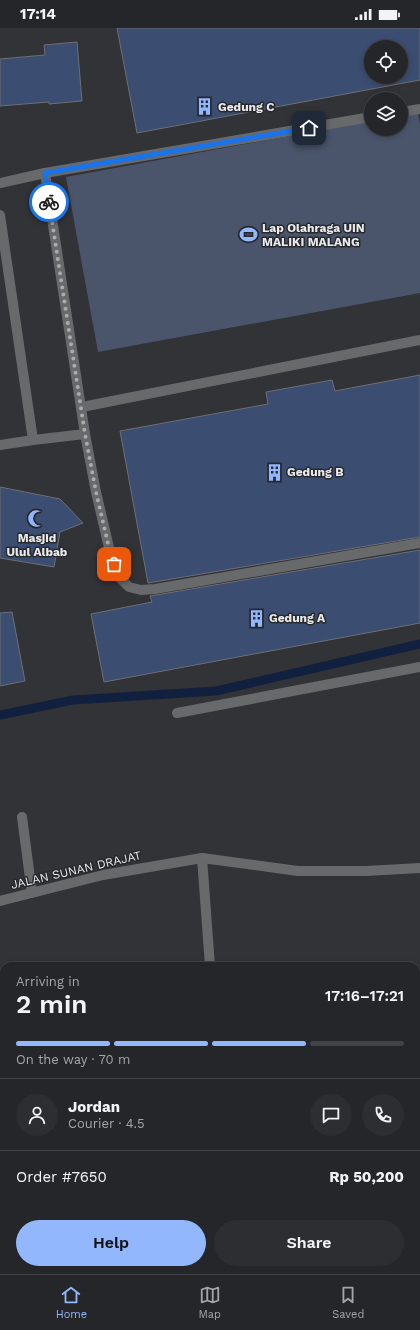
<!DOCTYPE html>
<html lang="en">
<head>
<meta charset="utf-8">
<style>
	:root { --surface:#252629; --page:#2d2e31; --text:#f1f3f6; --muted:#a3a5a8; --line:#424346; --accent:#93b7fd }
	body { margin:0; font-family:"Work Sans",sans-serif; background:var(--page); color:var(--text); height:100vh; display:flex; flex-direction:column; font-size:15px; white-space:nowrap }
	* { box-sizing:border-box; margin:0 }
	p { font-size:13px; color:var(--muted) }
	.icon { flex:none; width:22px; height:22px; fill:none; stroke:currentColor; stroke-width:2; stroke-linecap:round; stroke-linejoin:round }
	.map { position:relative; flex:1; overflow:hidden }
	.drawer { position:absolute; left:0px; top:934px; width:420px; height:312px; display:flex; flex-direction:column; background:var(--surface); border-radius:12px 12px 0 0; box-shadow:0 2px 6px #0003,0 0 0 1px var(--line) }
	.drawer>* { flex:none }
	.controls { position:absolute; left:364px; top:12px; display:grid; gap:8px }
	.controls a { display:grid; place-items:center; width:44px; height:44px; border-radius:50%; background:var(--surface); box-shadow:0 2px 6px #0003,0 0 0 1px var(--line); font-size:20px }
	.pin { position:absolute; display:grid; place-items:center; width:34px; height:34px; color:#fff; margin:-17px; border-radius:8px; box-shadow:0 2px 6px #0006 }
	.courier { position:absolute; display:grid; place-items:center; width:40px; height:40px; margin:-20px; border:3px solid #1a73e8; border-radius:50%; background:#fff; color:#222; box-shadow:0 1px 5px #0007 }
	.summary em { font-style:normal; font-weight:600 }
	.summary div { display:flex; flex-direction:column-reverse }
	.summary { display:flex; align-items:center; justify-content:space-between; height:68px; padding:0 16px }
	h1 { font-size:26px; font-weight:600; line-height:30px }
	.bar { display:grid; grid-template-columns:repeat(4,1fr); gap:6px 4px; align-content:center; height:48px; padding:0 16px }
	.bar i { height:5px; border-radius:3px; background:var(--line) }
	.bar .on { background:var(--accent) }
	.bar p { grid-column:span 4 }
	.line { display:flex; align-items:center; gap:10px; padding:0 16px; border-top:1px solid var(--line) }
	.line div { flex:1 }
	.round { display:grid; place-items:center; flex:none; width:42px; height:42px; border-radius:21px; background:var(--page) }
	.cta { display:flex; gap:8px; margin-top:auto; padding:8px 16px }
	.cta a { flex:1; height:46px; border-radius:24px; background:var(--accent); color:#111; font-size:16px; font-weight:600; line-height:46px; text-align:center }
	.cta a+a { background:var(--page); color:var(--text) }
	.status { display:flex; justify-content:space-between; align-items:center; height:28px; padding:0 20px; background:var(--surface); direction:ltr }
	.status svg { height:11px; fill:currentColor }
	.tabs { display:flex; justify-content:space-around; align-items:center; height:56px; border-top:1px solid var(--line); background:var(--surface); font-size:11px; color:var(--muted) }
	.tabs a { display:grid; justify-items:center; gap:2px }
	.tabs .on { color:var(--accent) }
	.map>svg:first-child { display:block }
	.green { fill:#4a556b }
	.lines { fill:none; stroke-linecap:round; stroke-linejoin:round }
	.stream { stroke:#122040; stroke-width:9 }
	.building { fill:#3b4d70; stroke:#6d6f73; fill-rule:evenodd }
	.lane { stroke:#68696b; stroke-width:10 }
	.street { stroke:#68696b; stroke-width:10 }
	.primary { stroke:#9b9da1; stroke-width:10 }
	.done { stroke:#a9abae; stroke-width:4; stroke-dasharray:0 7.2 }
	.route { stroke:#1a73e8; stroke-width:5 }
	.labels { text-anchor:middle; stroke-width:3; stroke-linejoin:round; paint-order:stroke }
	.poi-label { font-size:12px; font-weight:bold; fill:#eaebee; stroke:#27292d; text-anchor:start }
	.street-label { font-size:12px; fill:#eaebee; stroke:#27292d }
</style>
</head>
<body>
<div class="status"><b>17:14</b><svg viewBox="0 0 49 12"><path d="M0 12V9h3v3zM5 12V6h3v6zM10 12V3h3v9zM15 12V0h3v12zM26 1h20v11H26zM47 4h2v5h-2z"/></svg></div>
<div class="map">
<svg width="420" height="1246" viewBox="0 0 420 1246">
	<rect width="100%" height="100%" fill="#313337"/>
	<g class="green">
		<path d="M418 85 420 97V265L98 324 66 149 371 93V101H401V88Z"/>
		<path d="M420 1208V1246H372L377 1242H416V1211Z"/>
	</g>
	<g class="lines">
		<g class="stream">
			<path d="M0 687 73 672 216 663 420 616"/>
			<path d="M416 1083 420 1080"/>
			<path d="M273 1246 276 1242"/>
		</g>
	</g>
	<g class="building">
		<path d="M117 0H420V52L137 105ZM371 19H401V49H371Z"/>
		<path d="M77 14 82 73 49 76V74L0 78V31L45 27 44 17Z"/>
		<path d="M420 347V509L148 555 120 403 268 376 266 364 332 352 335 363Z"/>
		<path d="M0 459 60 471 83 495 60 504 54 539 0 530Z"/>
		<path d="M420 522V595L104 654 91 586 152 574 150 568Z"/>
		<path d="M12 584 25 653 0 658V585Z"/>
	</g>
	<g class="lines">
		<g class="lane">
			<path d="M401 84 420 81"/>
			<path d="M45 145 85 406 96 464 110 524 118 548 129 559 141 562 155 561 420 515"/>
			<path d="M0 155 45 145 371 89"/>
			<path d="M0 187 33 412 0 417"/>
			<path d="M82 379 420 312"/>
			<path d="M33 412 85 406"/>
		</g>
		<g class="street">
			<path d="M177 685 420 639"/>
			<path d="M22 789 32 865"/>
			<path d="M202 830 210 938"/>
			<path d="M0 873 103 847 202 830 298 843H366L420 840"/>
			<path d="M0 1104 4 1103"/>
			<path d="M212 1242 215 1246"/>
		</g>
		<g class="primary">
			<path d="M416 1181 420 1178"/>
			<path d="M339 1246 344 1242"/>
		</g>
	</g>
	<g class="lines">
		<path class="done" d="M49 174 85 406 96 464 110 524 114 536"/>
		<path class="route" d="M49 174 45 145 309 100"/>
	</g>
	<defs>
		<symbol id="building-bare" viewBox="-9 -9 18 18"><path d="M-4-6H4V6H1V3H-1V6H-4ZM-2.5-4.3h1.7v1.8h-1.7ZM.8-4.3h1.7v1.8H.8ZM-2.5-1h1.7V.8h-1.7ZM.8-1h1.7V.8H.8Z" fill="#93b7fd" stroke="#27292d" stroke-width="2.5" paint-order="stroke"/></symbol>
		<symbol id="stadium-bare" viewBox="-9 -9 18 18"><path d="M0-5a6.5 5 0 1 0 0 10a6.5 5 0 1 0 0-10ZM-3.5-1.8h7v3.6h-7Z" fill="#93b7fd" stroke="#27292d" stroke-width="2.5" paint-order="stroke"/></symbol>
		<symbol id="mosque-bare" viewBox="-9 -9 18 18"><path d="M3.5-4.9A6 6 0 1 0 3.5 4.9A5 5 0 1 1 3.5-4.9Z" fill="#93b7fd" stroke="#27292d" stroke-width="2.5" paint-order="stroke"/></symbol>
	</defs>
	<g fill-rule="evenodd">
		<use href="#building-bare" x="192" y="66" width="25" height="25"/>
		<use href="#stadium-bare" x="236" y="194" width="25" height="25"/>
		<use href="#building-bare" x="262" y="432" width="25" height="25"/>
		<use href="#mosque-bare" x="24" y="478" width="25" height="25"/>
		<use href="#building-bare" x="244" y="578" width="25" height="25"/>
	</g>
	<g class="labels">
		<g class="poi-label">
			<text x="218" y="83">Gedung C</text>
			<text x="262" y="204">Lap Olahraga UIN<tspan x="262" dy="14">MALIKI MALANG</tspan></text>
			<text x="287" y="448">Gedung B</text>
			<text x="37" y="514" text-anchor="middle">Masjid<tspan x="37" dy="14">Ulul Albab</tspan></text>
			<text x="269" y="594">Gedung A</text>
		</g>
		<g class="street-label">
			<text transform="translate(76 842) rotate(-13)" y="4">JALAN SUNAN DRAJAT</text>
		</g>
	</g>
</svg>
<div class="controls">
<a><svg class="icon" aria-label="locate" viewBox="0 0 24 24"><circle cx="12" cy="12" r="6"/><path d="M12 2v4M12 18v4M2 12h4M18 12h4"/></svg></a>
<a><svg class="icon" aria-label="layers" viewBox="0 0 24 24"><path d="M12 4l9 5-9 5-9-5zM3 14l9 5 9-5"/></svg></a>
</div>
<div class="pin" style="left:114px;top:536px;background:#ea580c"><svg class="icon" aria-label="bag" viewBox="0 0 24 24"><path d="M5 8h14l-1 12H6zM9 8a3 3 0 0 1 6 0"/></svg></div>
<div class="pin" style="left:309px;top:100px;background:#1f2937"><svg class="icon" aria-label="home" viewBox="0 0 24 24"><path d="M3 11l9-7 9 7M6 9v11h12V9"/></svg></div>
<div class="courier" style="left:49px;top:174px"><svg class="icon" aria-label="bike" viewBox="0 0 24 24"><circle cx="6" cy="16" r="4"/><circle cx="18" cy="16" r="4"/><path d="M6 16l4-8h5l3 8M10 8l3 8H6M13 5h3"/></svg></div>
<section class="drawer">
<div class="summary"><div><h1>2 min</h1><p>Arriving in</p></div><em>17:16–17:21</em></div>
<div class="bar"><i class="on"></i><i class="on"></i><i class="on"></i><i></i><p>On the way · 70 m</p></div>
<div class="line" style="height:72px"><a class="round"><svg class="icon" aria-label="person" viewBox="0 0 24 24"><circle cx="12" cy="8" r="4"/><path d="M4 21q1-7 8-7t8 7"/></svg></a><div><b>Jordan</b><p>Courier · 4.5</p></div><a class="round"><svg class="icon" aria-label="chat" viewBox="0 0 24 24"><path d="M4 5h16v11H9l-5 4z"/></svg></a><a class="round"><svg class="icon" aria-label="phone" viewBox="0 0 24 24"><path d="M5 4h4l2 5-3 2q2 4 5 5l2-3 5 2v4C11 20 4 13 5 4z"/></svg></a></div>
<div class="line" style="height:52px"><div>Order #7650</div><b>Rp 50,200</b></div>
<div class="cta"><a>Help</a><a>Share</a></div>
</section>
</div>
<nav class="tabs">
<a class="on"><svg class="icon" aria-label="home" viewBox="0 0 24 24"><path d="M3 11l9-7 9 7M6 9v11h12V9"/></svg>Home</a>
<a><svg class="icon" aria-label="map" viewBox="0 0 24 24"><path d="M3 6l6-2 6 2 6-2v14l-6 2-6-2-6 2zM9 4v14M15 6v14"/></svg>Map</a>
<a><svg class="icon" aria-label="saved" viewBox="0 0 24 24"><path d="M7 4h10v16l-5-4-5 4z"/></svg>Saved</a>
</nav>
</body>
</html>
